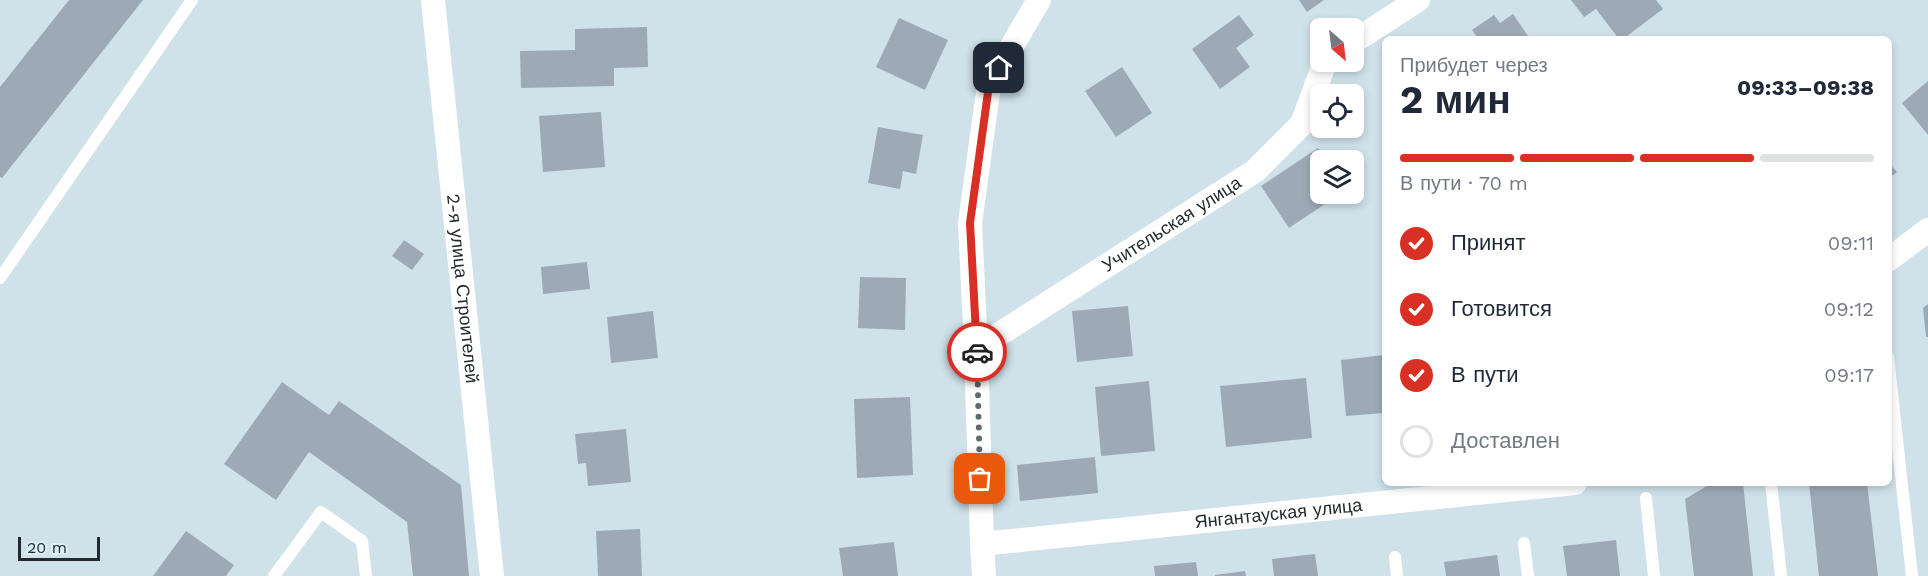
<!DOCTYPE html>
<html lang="ru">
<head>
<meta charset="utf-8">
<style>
	:root { --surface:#fff; --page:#f6f6f7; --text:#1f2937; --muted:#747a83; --line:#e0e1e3; --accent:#d93025 }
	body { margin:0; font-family:"Work Sans",sans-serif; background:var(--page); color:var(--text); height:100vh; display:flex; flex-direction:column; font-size:22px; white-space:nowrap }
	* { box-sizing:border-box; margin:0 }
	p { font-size:20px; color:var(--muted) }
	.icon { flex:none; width:33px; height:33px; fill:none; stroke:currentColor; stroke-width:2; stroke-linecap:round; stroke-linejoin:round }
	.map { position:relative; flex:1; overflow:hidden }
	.sheet { position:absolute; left:1382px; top:36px; width:510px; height:450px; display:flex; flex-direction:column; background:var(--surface); border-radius:9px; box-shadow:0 3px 9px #0003 }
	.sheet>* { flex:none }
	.needle { width:39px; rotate:152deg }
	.tools { position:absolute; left:1310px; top:18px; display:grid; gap:12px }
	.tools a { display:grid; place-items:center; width:54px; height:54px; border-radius:9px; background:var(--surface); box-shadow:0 3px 9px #0003; font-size:30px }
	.scale { position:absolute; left:18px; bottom:15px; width:82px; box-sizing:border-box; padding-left:6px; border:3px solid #232a2d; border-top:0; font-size:16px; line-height:21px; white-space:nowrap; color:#232a2d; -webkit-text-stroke:4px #dcf0f8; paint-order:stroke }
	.pin { position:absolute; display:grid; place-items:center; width:51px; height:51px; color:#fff; margin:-26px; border-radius:12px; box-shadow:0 3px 9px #0006 }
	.courier { position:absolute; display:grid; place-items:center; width:60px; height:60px; margin:-30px; border:4px solid #d93025; border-radius:50%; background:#fff; color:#222; box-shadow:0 2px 8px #0007 }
	.headline em { font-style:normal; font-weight:700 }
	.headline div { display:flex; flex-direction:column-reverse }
	.headline { display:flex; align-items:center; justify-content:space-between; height:102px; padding:0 18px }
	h1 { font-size:39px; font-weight:700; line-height:45px }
	.bar { display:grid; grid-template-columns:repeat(4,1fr); gap:9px 6px; align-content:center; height:72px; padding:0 18px }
	.bar i { height:8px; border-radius:4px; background:var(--line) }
	.bar .active { background:var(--accent) }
	.bar p { grid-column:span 4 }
	ol { padding:0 18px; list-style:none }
	li { display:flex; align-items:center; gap:18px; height:66px }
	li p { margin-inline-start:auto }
	li .icon { padding:6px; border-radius:50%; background:var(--accent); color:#fff; stroke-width:4 }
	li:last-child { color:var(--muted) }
	li i { width:33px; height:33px; border:3px solid var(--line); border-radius:50% }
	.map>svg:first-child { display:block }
	.building { fill:#9daab6 }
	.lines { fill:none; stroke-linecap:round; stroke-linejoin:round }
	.lane { stroke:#fff; stroke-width:12 }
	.street { stroke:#fff; stroke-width:24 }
	.done { stroke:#5f6a6f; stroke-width:6; stroke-dasharray:0 10.8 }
	.route { stroke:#d93025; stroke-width:8 }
	.labels { text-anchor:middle; stroke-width:4.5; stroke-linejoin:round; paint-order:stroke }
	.street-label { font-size:18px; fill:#232a2d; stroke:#dcf0f8 }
</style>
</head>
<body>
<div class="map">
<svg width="1928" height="576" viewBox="0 0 1928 576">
	<rect width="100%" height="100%" fill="#cfe2ea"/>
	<g class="building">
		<path d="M69 0H143L2 178 0 177V87Z"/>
		<path d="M1299 0H1324L1307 12Z"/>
		<path d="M1571 0H1656L1663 9 1623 39H1619L1596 9 1584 17Z"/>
		<path d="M1513 14 1530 39H1478L1472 30 1494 15 1500 23Z"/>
		<path d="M1239 15 1254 35 1236 48 1250 67 1220 89 1192 49Z"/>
		<path d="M899 18 948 40 925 90 876 67Z"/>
		<path d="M647 27 648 67 614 68V86L521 88 520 51 575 50V29Z"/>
		<path d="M1122 67 1152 113 1116 137 1085 91Z"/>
		<path d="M1928 81V135L1902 103Z"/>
		<path d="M601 112 605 167 543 172 539 116Z"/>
		<path d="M878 127 923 135 916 174 903 171 900 189 868 183Z"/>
		<path d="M1318 148 1327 160H1320V194H1340L1289 228 1261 186Z"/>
		<path d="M1888 162 1897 172 1888 179Z"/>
		<path d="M404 240 424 254 412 270 392 256Z"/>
		<path d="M587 262 590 289 543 294 541 267Z"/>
		<path d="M860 277 906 278 905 330 858 328Z"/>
		<path d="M1928 304V337H1926L1923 308Z"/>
		<path d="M1128 306 1133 356 1077 362 1072 311Z"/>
		<path d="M653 311 658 358 611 363 607 317Z"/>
		<path d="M1384 355V413L1346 416 1341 360Z"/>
		<path d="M1306 378 1312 438 1226 447 1220 386Z"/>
		<path d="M1149 381 1155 451 1101 456 1095 387Z"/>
		<path d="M282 382 329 415 339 401 461 485 469 576H413L407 522 309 452 276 500 224 464Z"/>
		<path d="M910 397 913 475 857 478 854 399Z"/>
		<path d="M626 429 631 482 588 486 586 463 578 464 575 434Z"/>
		<path d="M1095 457 1098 493 1020 501 1017 465Z"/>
		<path d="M1712 483H1743L1753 576H1694L1685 499Z"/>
		<path d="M1809 483H1867L1878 576H1819Z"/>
		<path d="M640 529 642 576H598L596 531Z"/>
		<path d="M186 531 234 565 226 576H153Z"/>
		<path d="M1616 540 1620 576H1567L1563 546Z"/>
		<path d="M894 542 898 576H843L839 548Z"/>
		<path d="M1315 554 1318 576H1274L1272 559Z"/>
		<path d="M1497 555 1500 576H1446L1444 562Z"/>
		<path d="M1196 562 1198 576H1155L1154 566Z"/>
		<path d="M1245 571 1246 576H1215V575Z"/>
	</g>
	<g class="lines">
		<g class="lane">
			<path d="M0 278 192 0"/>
			<path d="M1888 357 1912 576"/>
			<path d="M1771 483 1781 576"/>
			<path d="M1646 498 1654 576"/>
			<path d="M1524 543 1528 576"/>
			<path d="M1395 557 1397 576"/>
			<path d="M274 576 321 512 362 541 366 576"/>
		</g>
		<g class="street">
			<path id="s1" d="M433 0 492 576"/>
			<path d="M1353 42 1418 0"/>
			<path d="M1888 260 1928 230"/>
			<path id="s2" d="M976 349 1255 171 1302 124 1325 62"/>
			<path id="s3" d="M982 544 1575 483"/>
			<path d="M984 576 982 544 976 349 970 223 989 85 1039 0"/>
		</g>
	</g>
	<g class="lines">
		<path class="done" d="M977 352 980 479"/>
		<path class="route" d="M977 352 970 223 989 85 999 68"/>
	</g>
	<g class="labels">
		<g class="street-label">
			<text dy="6" stroke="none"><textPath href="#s2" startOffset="232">Учительская улица</textPath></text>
			<text dy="6" stroke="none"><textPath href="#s1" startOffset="290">2-я улица Строителей</textPath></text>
			<text dy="6" stroke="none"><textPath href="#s3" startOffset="298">Янгантауская улица</textPath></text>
		</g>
	</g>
</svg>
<div class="tools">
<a><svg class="needle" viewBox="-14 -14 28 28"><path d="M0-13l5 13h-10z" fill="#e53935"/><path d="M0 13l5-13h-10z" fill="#747a83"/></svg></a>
<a><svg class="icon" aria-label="locate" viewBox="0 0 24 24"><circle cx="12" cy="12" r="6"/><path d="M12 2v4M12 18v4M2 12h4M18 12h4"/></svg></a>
<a><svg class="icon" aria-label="layers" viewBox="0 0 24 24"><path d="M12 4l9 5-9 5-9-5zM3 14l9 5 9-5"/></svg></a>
</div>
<div class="scale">20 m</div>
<div class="pin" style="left:980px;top:479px;background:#ea580c"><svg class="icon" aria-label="bag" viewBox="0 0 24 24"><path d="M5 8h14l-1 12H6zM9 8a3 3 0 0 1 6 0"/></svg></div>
<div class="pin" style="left:999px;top:68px;background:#1f2937"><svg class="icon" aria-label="home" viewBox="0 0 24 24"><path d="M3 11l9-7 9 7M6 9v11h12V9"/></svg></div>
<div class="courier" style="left:977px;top:352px"><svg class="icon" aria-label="car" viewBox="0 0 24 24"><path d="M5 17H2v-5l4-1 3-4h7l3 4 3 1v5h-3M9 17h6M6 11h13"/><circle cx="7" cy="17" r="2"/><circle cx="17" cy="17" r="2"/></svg></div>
<section class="sheet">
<div class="headline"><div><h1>2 мин</h1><p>Прибудет через</p></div><em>09:33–09:38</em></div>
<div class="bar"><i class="active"></i><i class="active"></i><i class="active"></i><i></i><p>В пути · 70 m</p></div>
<ol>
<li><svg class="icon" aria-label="check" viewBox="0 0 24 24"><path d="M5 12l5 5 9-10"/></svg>Принят<p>09:11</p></li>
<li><svg class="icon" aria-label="check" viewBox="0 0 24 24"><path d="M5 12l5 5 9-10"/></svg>Готовится<p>09:12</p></li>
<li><svg class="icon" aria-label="check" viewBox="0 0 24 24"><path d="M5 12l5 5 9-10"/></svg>В пути<p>09:17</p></li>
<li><i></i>Доставлен</li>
</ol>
</section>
</div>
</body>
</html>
